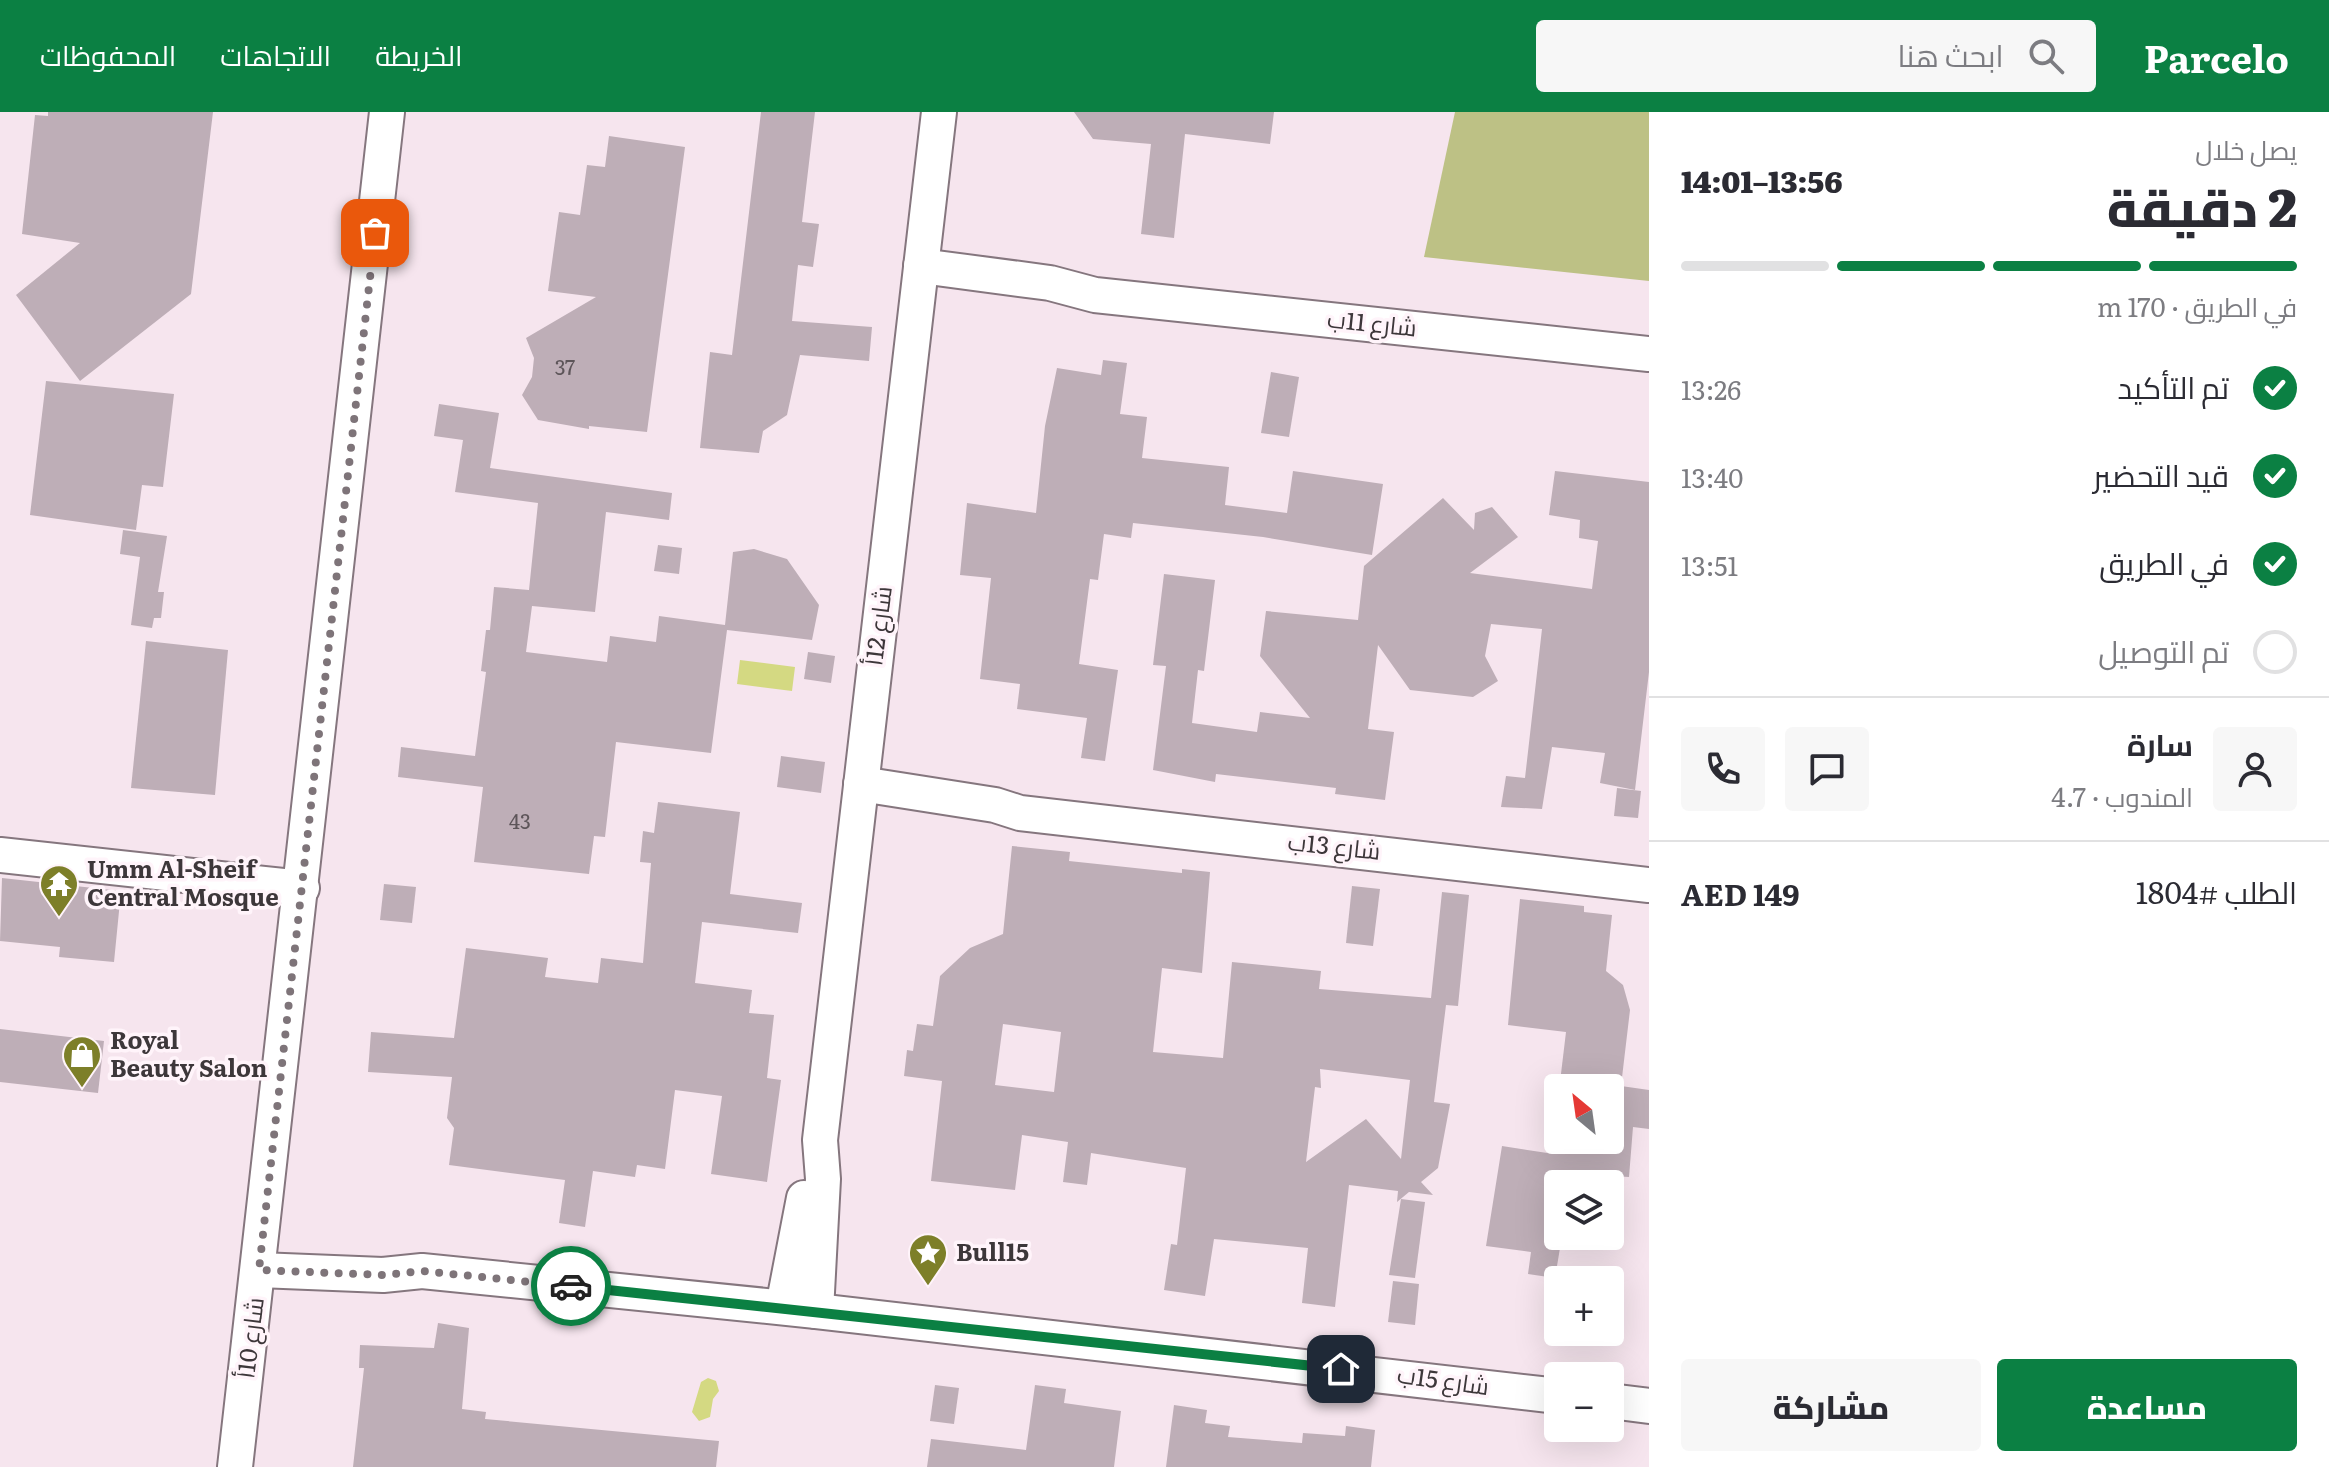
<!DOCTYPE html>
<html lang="ar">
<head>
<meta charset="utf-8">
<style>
	:root { --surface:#fff; --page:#f7f7f7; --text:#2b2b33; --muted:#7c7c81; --line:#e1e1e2; --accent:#0b8043 }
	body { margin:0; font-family:Literata,Cairo,serif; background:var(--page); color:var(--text); direction:rtl; height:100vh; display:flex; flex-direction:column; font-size:30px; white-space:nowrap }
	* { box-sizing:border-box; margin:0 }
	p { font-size:26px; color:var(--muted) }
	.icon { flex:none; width:44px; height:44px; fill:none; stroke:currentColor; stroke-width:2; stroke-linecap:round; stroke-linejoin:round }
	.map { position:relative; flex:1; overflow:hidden; direction:ltr }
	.details { display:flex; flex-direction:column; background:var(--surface); width:680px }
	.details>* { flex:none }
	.needle { width:52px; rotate:331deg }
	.tools { position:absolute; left:1544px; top:962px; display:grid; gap:16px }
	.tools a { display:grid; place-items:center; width:80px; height:80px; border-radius:8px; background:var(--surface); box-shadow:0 8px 32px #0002; font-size:40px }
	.pin { position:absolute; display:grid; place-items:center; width:68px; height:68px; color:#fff; margin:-34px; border-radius:16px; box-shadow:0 4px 12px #0006 }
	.courier { position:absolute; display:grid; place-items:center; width:80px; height:80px; margin:-40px; border:6px solid #0b8043; border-radius:50%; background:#fff; color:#222; box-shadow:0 2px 10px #0007 }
	.headline em { font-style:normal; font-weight:800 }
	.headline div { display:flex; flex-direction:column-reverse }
	.headline { display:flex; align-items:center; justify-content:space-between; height:136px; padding:0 32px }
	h1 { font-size:52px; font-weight:800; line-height:60px }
	.bar { display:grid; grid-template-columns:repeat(4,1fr); gap:12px 8px; align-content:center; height:96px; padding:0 32px }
	.bar i { height:10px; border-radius:6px; background:var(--line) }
	.bar .selected { background:var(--accent) }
	.bar p { grid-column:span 4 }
	.line { display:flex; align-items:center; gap:20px; padding:0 32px; border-top:2px solid var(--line) }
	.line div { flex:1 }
	.round { display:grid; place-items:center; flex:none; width:84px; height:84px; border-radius:8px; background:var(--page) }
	ol { padding:0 32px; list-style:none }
	li { display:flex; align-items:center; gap:24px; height:88px }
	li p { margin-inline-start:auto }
	li .icon { padding:8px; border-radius:50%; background:var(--accent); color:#fff; stroke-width:4 }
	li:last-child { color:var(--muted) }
	li i { width:44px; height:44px; border:4px solid var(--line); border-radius:50% }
	.cta { display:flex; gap:16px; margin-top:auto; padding:16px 32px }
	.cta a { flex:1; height:92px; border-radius:8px; background:var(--accent); color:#fff; font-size:32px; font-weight:800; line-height:92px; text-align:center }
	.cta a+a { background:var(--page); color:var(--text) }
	header { display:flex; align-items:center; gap:48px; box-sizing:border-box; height:112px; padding:0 40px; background:var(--accent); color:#fff }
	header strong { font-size:38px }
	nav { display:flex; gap:44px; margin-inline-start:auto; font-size:28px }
	.search { width:560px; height:72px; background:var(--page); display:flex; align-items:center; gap:20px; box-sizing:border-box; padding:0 28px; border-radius:8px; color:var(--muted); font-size:30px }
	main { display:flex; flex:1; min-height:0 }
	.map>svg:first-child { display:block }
	.green { fill:#bdc185 }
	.water { fill:#d4d982 }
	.building { fill:#beaeb7; fill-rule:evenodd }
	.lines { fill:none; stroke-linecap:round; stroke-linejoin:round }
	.street-casing { stroke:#85767e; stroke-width:38 }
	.street { stroke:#fff; stroke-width:34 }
	.done { stroke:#7e7479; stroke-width:8; stroke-dasharray:0 14.4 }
	.route { stroke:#0b8043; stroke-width:10 }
	.labels { text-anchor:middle; stroke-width:7; stroke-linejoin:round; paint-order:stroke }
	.number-label { font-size:20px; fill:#5d5559 }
	.street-label { font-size:24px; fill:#3d373a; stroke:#fff4fa }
	.poi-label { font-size:24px; font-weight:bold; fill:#3d373a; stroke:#fff4fa; text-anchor:start }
</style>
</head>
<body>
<header>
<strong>Parcelo</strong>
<div class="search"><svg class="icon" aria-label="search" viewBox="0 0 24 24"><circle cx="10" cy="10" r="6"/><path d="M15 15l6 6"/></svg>ابحث هنا</div>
<nav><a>الخريطة</a><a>الاتجاهات</a><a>المحفوظات</a></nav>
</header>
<main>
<section class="details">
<div class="headline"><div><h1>2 دقيقة</h1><p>يصل خلال</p></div><em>13:56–14:01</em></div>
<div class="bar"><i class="selected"></i><i class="selected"></i><i class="selected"></i><i></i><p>في الطريق · 170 m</p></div>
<ol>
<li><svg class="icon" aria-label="check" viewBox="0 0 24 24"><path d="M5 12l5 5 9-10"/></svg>تم التأكيد<p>13:26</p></li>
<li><svg class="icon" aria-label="check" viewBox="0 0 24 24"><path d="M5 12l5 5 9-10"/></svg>قيد التحضير<p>13:40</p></li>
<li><svg class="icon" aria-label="check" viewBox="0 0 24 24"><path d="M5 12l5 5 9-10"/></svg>في الطريق<p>13:51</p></li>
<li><i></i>تم التوصيل</li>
</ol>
<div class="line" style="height:144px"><a class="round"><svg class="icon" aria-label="person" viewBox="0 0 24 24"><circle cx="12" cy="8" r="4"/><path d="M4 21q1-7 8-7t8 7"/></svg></a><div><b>سارة</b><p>المندوب · 4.7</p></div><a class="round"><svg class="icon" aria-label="chat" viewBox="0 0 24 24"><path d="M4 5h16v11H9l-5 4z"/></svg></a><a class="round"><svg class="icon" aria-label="phone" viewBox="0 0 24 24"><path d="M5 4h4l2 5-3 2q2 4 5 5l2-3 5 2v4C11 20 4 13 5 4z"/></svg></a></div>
<div class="line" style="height:104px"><div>الطلب #1804</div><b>AED 149</b></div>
<div class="cta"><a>مساعدة</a><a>مشاركة</a></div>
</section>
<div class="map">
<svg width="1649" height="1355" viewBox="0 0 1649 1355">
	<rect width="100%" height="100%" fill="#f6e5ee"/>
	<path class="green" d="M1455 0H1649V169L1424 145Z"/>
	<g class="water">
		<path d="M740 548 795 555 792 579 737 572Z"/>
		<path d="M708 1266 716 1269 719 1279 713 1287 710 1305 699 1309 692 1300 701 1270Z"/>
	</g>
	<g class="building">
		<path d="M48 0H213L191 182 80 269 16 183 80 131 22 122 35 3 48 4Z"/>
		<path d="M761 0H815L802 110 819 112 813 155 798 153 792 209 872 215 869 249 800 243 787 303 763 319 759 341 700 336 710 240 732 243Z"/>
		<path d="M1074 0H1274L1270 32 1185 22 1174 126 1141 122 1151 32 1093 27Z"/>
		<path d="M609 24 685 35 647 320 589 314V317L538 308 522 283 532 265 534 246 526 226 596 185 548 179 559 100 580 103 587 53 605 55Z"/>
		<path d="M1103 248 1127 251 1120 302 1147 305 1142 346 1229 355 1225 393 1287 401 1293 359 1383 372 1372 443 1263 425 1133 411 1131 426 1104 422 1098 468 1090 467 1079 552 1118 558 1105 649 1081 646 1087 606 1017 597 1020 572 980 567 991 466 960 463 967 391 1036 401 1045 314 1057 256 1101 263Z"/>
		<path d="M1271 260 1299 265 1289 325 1261 321Z"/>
		<path d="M46 269 174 282 163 375 142 373 136 418 30 403Z"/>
		<path d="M439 292 499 301 490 356 672 381 669 408 606 400 595 500 532 494 526 540 607 550 610 524 656 530 659 504 725 513 733 440 754 437 787 447 819 493 812 528 727 518 711 641 616 630 605 725 594 724 589 762 474 750 483 675 398 665 401 635 475 644 486 560 481 559 486 518H490L494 475 529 478 538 391 455 380 463 328 434 324Z"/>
		<path d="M1555 359 1649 370V560L1635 678 1600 671 1605 641 1552 635 1542 697 1501 695 1506 664 1525 666 1542 517 1491 512 1485 544 1498 569 1473 585 1410 578 1378 533 1368 617 1394 620 1385 688 1335 682 1336 676 1216 662 1215 670 1153 658 1166 554 1153 553 1164 462 1215 468 1204 559 1198 558 1192 611 1257 620 1260 600 1310 606 1260 544 1266 499 1358 508 1364 454 1443 386 1474 418 1475 401 1492 395 1518 425 1470 461 1592 477 1598 429 1579 426 1580 408 1549 403Z"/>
		<path d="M123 418 167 424 158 480H164L161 506H154L152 516 131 513 140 445 120 442Z"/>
		<path d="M658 433 682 436 679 462 654 459Z"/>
		<path d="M146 529 228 538 215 683 131 676Z"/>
		<path d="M808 540 835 544 831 571 804 567Z"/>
		<path d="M781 644 825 650 821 681 777 675Z"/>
		<path d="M1617 676 1641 679 1638 706 1614 704Z"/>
		<path d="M658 690 740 700 730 782 802 791 798 821 702 810 695 871 752 878 749 901 774 903 767 966 781 968 767 1070 711 1062 722 984 675 978 665 1057 637 1053 635 1065 593 1059 585 1115 559 1111 565 1068 449 1053 454 1016 447 1006 452 965 368 960 371 920 454 926 466 836 548 846 545 865 598 871 601 846 643 851 651 751 640 750 643 719 654 721Z"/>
		<path d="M1012 734 1070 740 1069 749 1182 761V757L1210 760 1202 861 1162 856 1153 940 1223 946 1232 850 1321 859 1319 877 1431 886 1442 780 1469 783 1458 894 1446 893 1434 990 1450 992 1438 1056 1421 1070 1433 1083 1409 1080 1397 1090 1398 1079 1349 1073 1335 1195 1302 1191 1308 1136 1214 1127 1205 1184 1164 1178 1171 1132 1177 1133 1186 1056 1091 1041 1087 1073 1063 1070 1068 1030 1022 1023 1015 1078 931 1069 942 969 904 964 907 938 913 939 917 912 933 914 940 864 970 836 1003 822ZM1003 912 1061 920 1054 980 995 973ZM1320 957 1410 968 1401 1047 1366 1007 1306 1050 1315 975 1321 976Z"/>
		<path d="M2 766 121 779 114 850 59 845 60 835 0 829Z"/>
		<path d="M384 772 416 775 412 811 380 808Z"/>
		<path d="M1352 774 1380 777 1373 834 1346 831Z"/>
		<path d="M1520 787 1584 794V800L1612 803 1606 859 1623 873 1630 898 1621 974 1649 978V1017L1633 1015 1629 1065 1613 1064 1612 1072H1558V1124H1562L1555 1166 1528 1162 1531 1140 1486 1134 1502 1034 1554 1042 1555 1028H1610V976L1560 970 1566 920 1508 913Z"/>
		<path d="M0 917 104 929 98 981 0 970Z"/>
		<path d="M1401 1087 1425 1090 1415 1166 1389 1163Z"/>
		<path d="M1393 1169 1419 1172 1415 1213 1388 1210Z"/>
		<path d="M438 1211 469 1216 462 1297 486 1300 485 1307 719 1329 716 1355H353L364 1256H359L360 1233 434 1236Z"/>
		<path d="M935 1273 959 1276 954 1312 930 1309Z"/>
		<path d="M1035 1273 1066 1277 1064 1291 1121 1299 1114 1355H927L931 1327 1026 1338Z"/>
		<path d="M1174 1293 1207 1298 1205 1311 1230 1314 1228 1325 1302 1331 1303 1321 1345 1324 1346 1314 1375 1318 1371 1355H1166Z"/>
	</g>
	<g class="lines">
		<defs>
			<g id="street">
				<path d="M921 154 1050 171 1095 183 1649 242"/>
				<path d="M861 672 995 693 1020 701 1649 773"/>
				<path d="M0 743 302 776"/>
				<path d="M259 1158 383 1163 422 1159 816 1199 1558 1284"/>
				<path d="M783 1195 804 1086"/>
				<path d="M816 1199 823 1067 820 1028 939 0"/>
				<path d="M1610 1289 1649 1294"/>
				<path d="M235 1355 387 0"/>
			</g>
		</defs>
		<use href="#street" class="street-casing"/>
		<use href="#street" class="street"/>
	</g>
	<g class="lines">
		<path class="done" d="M375 121 259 1158 383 1163 422 1159 571 1174"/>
		<path class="route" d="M571 1174 1341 1257"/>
	</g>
	<defs>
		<symbol id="temple-pin" viewBox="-11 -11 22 30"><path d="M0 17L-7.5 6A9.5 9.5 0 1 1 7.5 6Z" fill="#7d7f29" stroke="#fff4fa"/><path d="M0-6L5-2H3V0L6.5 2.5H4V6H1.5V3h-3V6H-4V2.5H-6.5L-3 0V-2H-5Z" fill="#fff"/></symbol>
		<symbol id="shop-pin" viewBox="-11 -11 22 30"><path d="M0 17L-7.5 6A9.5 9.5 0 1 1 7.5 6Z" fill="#7d7f29" stroke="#fff4fa"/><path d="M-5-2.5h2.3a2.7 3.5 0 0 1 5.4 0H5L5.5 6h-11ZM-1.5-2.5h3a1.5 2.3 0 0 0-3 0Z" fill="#fff"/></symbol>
		<symbol id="sight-pin" viewBox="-11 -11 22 30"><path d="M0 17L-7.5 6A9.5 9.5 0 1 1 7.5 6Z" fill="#7d7f29" stroke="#fff4fa"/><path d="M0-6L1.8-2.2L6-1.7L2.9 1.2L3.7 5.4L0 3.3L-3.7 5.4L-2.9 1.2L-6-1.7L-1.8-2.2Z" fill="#fff"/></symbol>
	</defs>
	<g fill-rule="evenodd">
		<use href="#temple-pin" x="37" y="750" width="44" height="60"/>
		<use href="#shop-pin" x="60" y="921" width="44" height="60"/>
		<use href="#sight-pin" x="906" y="1119" width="44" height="60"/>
	</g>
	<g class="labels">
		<g class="number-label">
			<text x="565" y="263">37</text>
			<text x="520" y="717">43</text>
		</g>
		<g class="street-label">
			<text transform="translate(1372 212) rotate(6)" y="8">شارع 11ب</text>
			<text transform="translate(879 514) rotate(-83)" y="8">شارع 12أ</text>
			<text transform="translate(1334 735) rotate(6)" y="8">شارع 13ب</text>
			<text transform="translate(251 1226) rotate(-83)" y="8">شارع 10أ</text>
			<text transform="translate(1443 1269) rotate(8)" y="8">شارع 15ب</text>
		</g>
		<g class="poi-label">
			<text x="87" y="766">Umm Al-Sheif<tspan x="87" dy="28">Central Mosque</tspan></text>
			<text x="110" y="937">Royal<tspan x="110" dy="28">Beauty Salon</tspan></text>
			<text x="956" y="1149">Bull15</text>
		</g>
	</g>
</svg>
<div class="tools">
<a><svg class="needle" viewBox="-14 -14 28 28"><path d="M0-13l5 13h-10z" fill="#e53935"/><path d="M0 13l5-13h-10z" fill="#7c7c81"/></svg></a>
<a><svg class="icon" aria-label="layers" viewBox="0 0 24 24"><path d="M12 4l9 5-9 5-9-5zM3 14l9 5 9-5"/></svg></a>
<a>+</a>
<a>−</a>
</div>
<div class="pin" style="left:375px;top:121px;background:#ea580c"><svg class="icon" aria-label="bag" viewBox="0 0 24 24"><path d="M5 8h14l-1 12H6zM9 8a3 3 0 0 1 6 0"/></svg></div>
<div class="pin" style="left:1341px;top:1257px;background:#1f2937"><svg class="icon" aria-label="home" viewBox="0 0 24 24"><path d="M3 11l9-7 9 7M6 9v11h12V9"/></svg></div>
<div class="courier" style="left:571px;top:1174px"><svg class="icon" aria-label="car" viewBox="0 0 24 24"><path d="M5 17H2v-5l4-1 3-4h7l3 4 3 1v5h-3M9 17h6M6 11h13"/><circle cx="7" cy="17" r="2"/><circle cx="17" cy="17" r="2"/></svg></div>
</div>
</main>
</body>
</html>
